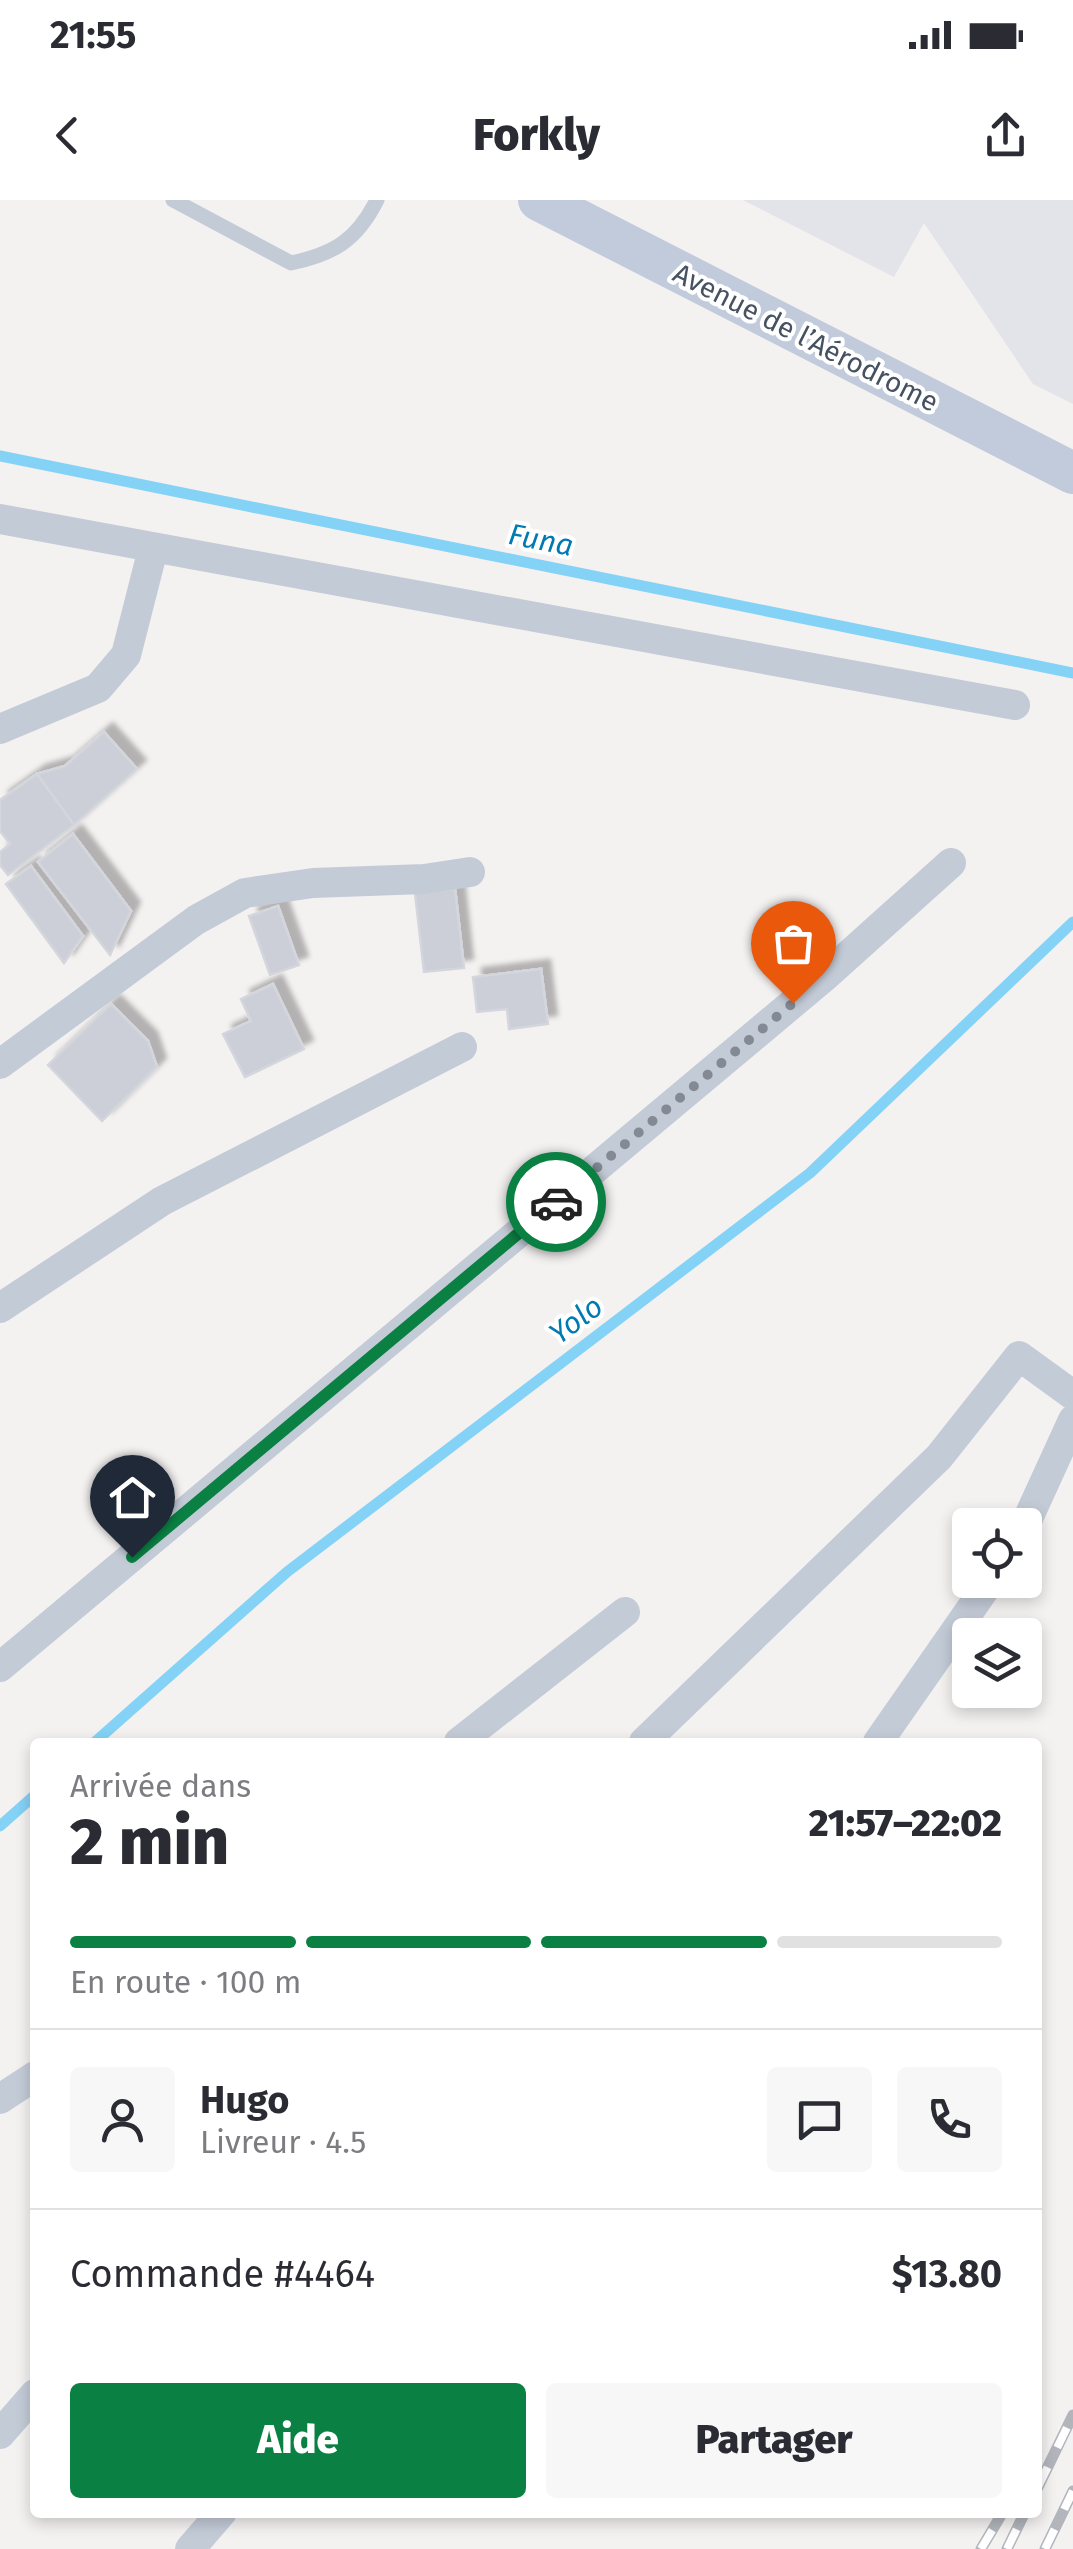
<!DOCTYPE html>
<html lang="fr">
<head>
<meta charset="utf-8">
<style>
	:root { --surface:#fff; --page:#f7f7f7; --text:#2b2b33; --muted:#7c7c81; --line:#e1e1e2; --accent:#0b8043 }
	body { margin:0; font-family:"Fira Sans",sans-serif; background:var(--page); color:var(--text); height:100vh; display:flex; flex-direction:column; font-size:38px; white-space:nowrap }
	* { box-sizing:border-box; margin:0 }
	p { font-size:32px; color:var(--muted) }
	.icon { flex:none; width:55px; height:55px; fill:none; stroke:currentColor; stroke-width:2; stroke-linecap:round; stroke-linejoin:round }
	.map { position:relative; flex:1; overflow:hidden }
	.sheet { position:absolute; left:30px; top:1538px; width:1012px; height:780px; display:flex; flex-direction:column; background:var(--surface); border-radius:10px; box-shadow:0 5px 15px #0003 }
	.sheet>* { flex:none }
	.tools { position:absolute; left:952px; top:1308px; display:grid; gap:20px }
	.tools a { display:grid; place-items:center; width:90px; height:90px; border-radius:10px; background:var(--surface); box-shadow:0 5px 15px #0003; font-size:50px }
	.pin { position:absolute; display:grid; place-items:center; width:85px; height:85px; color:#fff; margin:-102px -42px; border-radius:50% 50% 50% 0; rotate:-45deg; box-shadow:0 0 10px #0007 }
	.pin .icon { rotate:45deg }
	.courier { position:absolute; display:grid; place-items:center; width:100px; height:100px; margin:-50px; border:8px solid #0b8043; border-radius:50%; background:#fff; color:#222; box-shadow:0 2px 12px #0007 }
	.overview em { font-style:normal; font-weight:800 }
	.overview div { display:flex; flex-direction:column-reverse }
	.overview { display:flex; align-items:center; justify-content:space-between; height:170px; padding:0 40px }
	h1 { font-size:65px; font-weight:800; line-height:75px }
	.bar { display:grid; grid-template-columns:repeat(4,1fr); gap:15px 10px; align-content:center; height:120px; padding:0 40px }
	.bar i { height:12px; border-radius:8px; background:var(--line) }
	.bar .active { background:var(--accent) }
	.bar p { grid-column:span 4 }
	.line { display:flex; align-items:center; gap:25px; padding:0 40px; border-top:2px solid var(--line) }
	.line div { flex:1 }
	.round { display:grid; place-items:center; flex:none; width:105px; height:105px; border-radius:10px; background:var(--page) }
	.action { display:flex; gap:20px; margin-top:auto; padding:20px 40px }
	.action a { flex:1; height:115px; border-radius:10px; background:var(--accent); color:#fff; font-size:40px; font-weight:800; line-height:115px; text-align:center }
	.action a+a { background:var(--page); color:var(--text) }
	.status { display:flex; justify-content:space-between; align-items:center; height:70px; padding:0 50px; background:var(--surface); direction:ltr }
	.status svg { height:28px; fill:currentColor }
	header { display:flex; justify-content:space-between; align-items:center; height:130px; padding:0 40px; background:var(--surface); font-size:45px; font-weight:800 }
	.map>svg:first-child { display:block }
	.airport { fill:#e2e4e9 }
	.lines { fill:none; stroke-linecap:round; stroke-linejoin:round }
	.stream { stroke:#84d2f6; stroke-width:11 }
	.building { fill:#cccfd7; stroke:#d4d6dd; stroke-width:2.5; filter:url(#shadow) }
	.lane { stroke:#c3cbd7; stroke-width:15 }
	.street { stroke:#c3cbd7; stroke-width:30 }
	.secondary { stroke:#c2cbdb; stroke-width:42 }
	.rail-casing { stroke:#b2b5bc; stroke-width:11 }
	.rail { stroke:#fff; stroke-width:8; stroke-dasharray:22; stroke-linecap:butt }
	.done { stroke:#838a93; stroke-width:10; stroke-dasharray:0 18 }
	.route { stroke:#0b8043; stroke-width:12 }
	.labels { text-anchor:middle; stroke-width:8; stroke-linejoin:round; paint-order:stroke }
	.street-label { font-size:28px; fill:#465261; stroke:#fff }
	.water-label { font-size:30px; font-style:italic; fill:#017ab2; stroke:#fff }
</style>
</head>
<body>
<div class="status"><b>21:55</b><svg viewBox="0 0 49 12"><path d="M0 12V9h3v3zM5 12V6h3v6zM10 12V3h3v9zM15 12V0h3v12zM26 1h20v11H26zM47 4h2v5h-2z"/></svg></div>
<header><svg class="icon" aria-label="back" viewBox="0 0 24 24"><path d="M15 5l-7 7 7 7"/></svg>Forkly<svg class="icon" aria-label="share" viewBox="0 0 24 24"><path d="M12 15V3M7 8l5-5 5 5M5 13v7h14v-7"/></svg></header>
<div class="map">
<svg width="1073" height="2349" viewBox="0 0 1073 2349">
	<defs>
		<filter id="shadow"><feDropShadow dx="9" dy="-9" stdDeviation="2.5" flood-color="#0004"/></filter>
	</defs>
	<rect width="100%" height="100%" fill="#f4f1f1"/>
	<path class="airport" d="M743 0H1073V204L1033 184 924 23 894 77Z"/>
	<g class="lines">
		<g class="stream">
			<path d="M0 256 1073 473"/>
			<path d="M95 1542 287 1372 810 973 1073 722"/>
			<path d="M0 1626 35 1595"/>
		</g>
	</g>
	<g class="building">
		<path d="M104 532 137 569 74 625 37 574 65 566Z"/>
		<path d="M37 574 74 625 8 675 0 665V652L10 644 0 631V600Z"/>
		<path d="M73 634 131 711 110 755 38 662Z"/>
		<path d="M31 666 83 736 64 763 6 684Z"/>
		<path d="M455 689 464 768 424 772 415 693Z"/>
		<path d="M278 706 299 765 270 775 249 716Z"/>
		<path d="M541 769 548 824 509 829 507 809 477 812 473 777Z"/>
		<path d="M273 784 304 849 245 877 223 834 251 821 241 799Z"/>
		<path d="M111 804 148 841 157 867 102 921 48 865Z"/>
	</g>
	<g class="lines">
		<path class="lane" d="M173 0 291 63C334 54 357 40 377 0"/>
		<g class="street">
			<path d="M0 319 1015 505"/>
			<path d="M0 529 98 488 126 455 153 349"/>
			<path d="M0 864 196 720 245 693 313 683 424 679 470 672"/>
			<path d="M0 1108 162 1001 462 847"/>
			<path d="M1025 1325 1073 1220"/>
			<path d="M0 1467 823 778 951 663"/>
			<path d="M459 1542 625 1412"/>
			<path d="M644 1542 939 1257 1019 1156 1073 1195"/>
			<path d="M878 1542 991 1380"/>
			<path d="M0 1899 35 1876"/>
			<path d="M0 2234 35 2194"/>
			<path d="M190 2349 222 2312"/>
		</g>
		<path class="secondary" d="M539 0 1073 273"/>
		<defs>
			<g id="rail">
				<path d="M1038 2287 1073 2215"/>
				<path d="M981 2349 1003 2312"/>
				<path d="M1007 2349 1025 2312"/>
				<path d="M1045 2349 1073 2291"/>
			</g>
		</defs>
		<use href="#rail" class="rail-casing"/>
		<use href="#rail" class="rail"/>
	</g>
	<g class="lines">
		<path class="done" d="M556 1002 793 803"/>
		<path class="route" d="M132 1357 556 1002"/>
	</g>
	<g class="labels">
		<g class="street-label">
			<text transform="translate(806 137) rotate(27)" y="10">Avenue de l’Aérodrome</text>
		</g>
		<g class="water-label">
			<text transform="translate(541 340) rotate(11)" y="10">Funa</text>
			<text transform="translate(576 1120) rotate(-37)" y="10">Yolo</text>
		</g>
	</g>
</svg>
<div class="tools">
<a><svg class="icon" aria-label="locate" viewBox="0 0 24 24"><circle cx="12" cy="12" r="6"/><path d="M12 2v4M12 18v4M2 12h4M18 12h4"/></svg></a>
<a><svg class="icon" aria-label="layers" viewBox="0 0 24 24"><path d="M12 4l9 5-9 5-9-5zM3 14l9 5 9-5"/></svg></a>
</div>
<div class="pin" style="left:793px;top:803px;background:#ea580c"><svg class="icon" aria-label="bag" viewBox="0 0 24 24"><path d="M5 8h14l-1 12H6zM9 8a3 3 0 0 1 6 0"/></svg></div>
<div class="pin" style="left:132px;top:1357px;background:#1f2937"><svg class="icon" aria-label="home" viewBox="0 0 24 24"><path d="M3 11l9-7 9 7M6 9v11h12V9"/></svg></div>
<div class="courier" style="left:556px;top:1002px"><svg class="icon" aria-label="car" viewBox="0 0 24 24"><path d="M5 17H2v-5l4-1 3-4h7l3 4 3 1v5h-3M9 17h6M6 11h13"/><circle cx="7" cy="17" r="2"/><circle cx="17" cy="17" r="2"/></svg></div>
<section class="sheet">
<div class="overview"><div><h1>2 min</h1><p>Arrivée dans</p></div><em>21:57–22:02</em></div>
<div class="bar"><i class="active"></i><i class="active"></i><i class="active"></i><i></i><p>En route · 100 m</p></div>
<div class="line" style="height:180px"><a class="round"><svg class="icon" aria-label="person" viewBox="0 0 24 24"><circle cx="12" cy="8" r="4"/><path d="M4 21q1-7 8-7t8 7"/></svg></a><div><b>Hugo</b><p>Livreur · 4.5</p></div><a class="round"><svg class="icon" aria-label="chat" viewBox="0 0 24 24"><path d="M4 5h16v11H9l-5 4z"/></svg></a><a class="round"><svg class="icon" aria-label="phone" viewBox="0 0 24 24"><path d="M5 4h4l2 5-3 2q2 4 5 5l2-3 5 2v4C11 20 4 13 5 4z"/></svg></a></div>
<div class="line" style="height:130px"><div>Commande #4464</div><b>$13.80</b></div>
<div class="action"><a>Aide</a><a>Partager</a></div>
</section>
</div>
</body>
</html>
